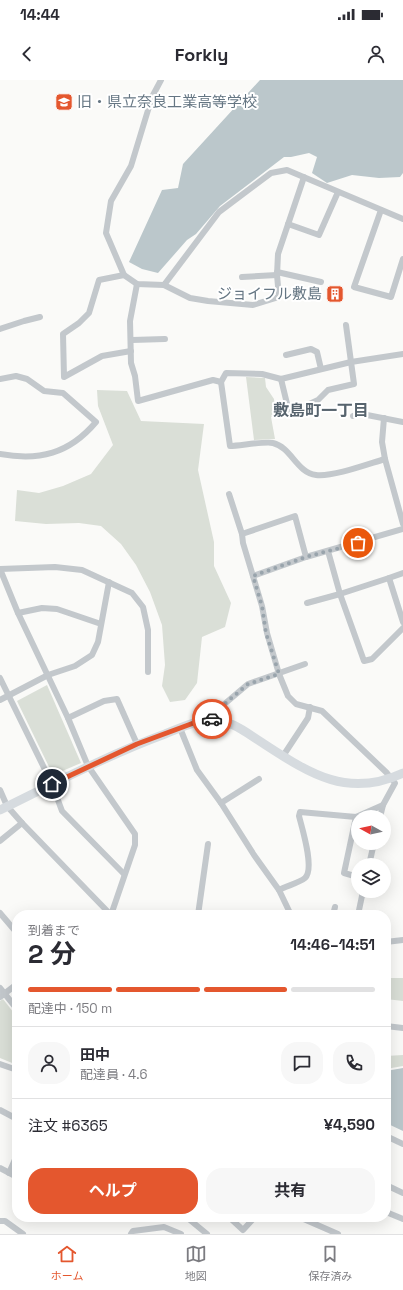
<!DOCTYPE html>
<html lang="ja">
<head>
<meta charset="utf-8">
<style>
	:root { --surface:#fff; --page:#f7f7f7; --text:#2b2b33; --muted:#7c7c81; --line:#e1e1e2; --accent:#e4572e }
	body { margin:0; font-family:"Space Grotesk","Noto Sans JP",sans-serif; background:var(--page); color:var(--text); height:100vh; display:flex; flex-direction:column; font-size:15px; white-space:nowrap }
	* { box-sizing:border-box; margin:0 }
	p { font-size:13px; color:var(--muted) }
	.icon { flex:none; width:22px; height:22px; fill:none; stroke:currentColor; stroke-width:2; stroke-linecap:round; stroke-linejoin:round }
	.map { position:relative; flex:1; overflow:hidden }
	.sheet { position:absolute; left:12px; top:830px; width:379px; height:312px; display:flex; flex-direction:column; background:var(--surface); border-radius:16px; box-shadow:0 4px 16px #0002 }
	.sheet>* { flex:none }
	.needle { width:26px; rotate:278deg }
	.controls { position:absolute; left:351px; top:730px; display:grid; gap:8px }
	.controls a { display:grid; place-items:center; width:40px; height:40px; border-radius:50%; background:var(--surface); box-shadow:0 4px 16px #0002; font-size:20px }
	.pin { position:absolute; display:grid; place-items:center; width:34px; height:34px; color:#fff; margin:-17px; border:2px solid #fff; border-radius:50%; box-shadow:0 1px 4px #0007 }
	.courier { position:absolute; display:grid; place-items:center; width:40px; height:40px; margin:-20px; border:3px solid #e4572e; border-radius:50%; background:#fff; color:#222; box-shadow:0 1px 5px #0007 }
	.summary em { font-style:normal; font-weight:700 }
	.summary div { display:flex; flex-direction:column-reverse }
	.summary { display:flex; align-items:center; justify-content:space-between; height:68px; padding:0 16px }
	h1 { font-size:26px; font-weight:700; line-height:30px }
	.bar { display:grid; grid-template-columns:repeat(4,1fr); gap:6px 4px; align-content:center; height:48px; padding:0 16px }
	.bar i { height:5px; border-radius:3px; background:var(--line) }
	.bar .current { background:var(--accent) }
	.bar p { grid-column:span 4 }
	.line { display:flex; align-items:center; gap:10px; padding:0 16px; border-top:1px solid var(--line) }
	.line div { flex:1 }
	.round { display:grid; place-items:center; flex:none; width:42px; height:42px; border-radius:16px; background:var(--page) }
	.action { display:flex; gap:8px; margin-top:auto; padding:8px 16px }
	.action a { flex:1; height:46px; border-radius:16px; background:var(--accent); color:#fff; font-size:16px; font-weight:700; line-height:46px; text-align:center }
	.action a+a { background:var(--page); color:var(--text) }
	.status { display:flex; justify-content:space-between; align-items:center; height:28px; padding:0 20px; background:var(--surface); direction:ltr }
	.status svg { height:11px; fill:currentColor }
	header { display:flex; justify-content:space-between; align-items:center; height:52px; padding:0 16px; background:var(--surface); font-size:18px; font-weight:700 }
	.tabs { display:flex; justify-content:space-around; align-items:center; height:56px; border-top:1px solid var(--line); background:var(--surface); font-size:11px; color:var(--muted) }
	.tabs a { display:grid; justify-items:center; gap:2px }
	.tabs .current { color:var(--accent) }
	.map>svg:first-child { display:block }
	.green { fill:#dadfd7 }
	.water { fill:#bbc7cb }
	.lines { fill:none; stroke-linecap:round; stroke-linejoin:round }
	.street { stroke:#c3c8cc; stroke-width:6 }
	.secondary { stroke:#d6dbdf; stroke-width:9 }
	.done { stroke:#99a4ac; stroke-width:4; stroke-dasharray:0 7.2 }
	.route { stroke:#e4572e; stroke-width:5 }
	.labels { text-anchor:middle; stroke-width:4; stroke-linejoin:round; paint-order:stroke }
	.poi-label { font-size:15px; fill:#657683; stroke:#fff; text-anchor:start }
	.neighbourhood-label { font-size:16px; font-weight:bold; fill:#57646e; stroke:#fff }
</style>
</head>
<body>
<div class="status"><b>14:44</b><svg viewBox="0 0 49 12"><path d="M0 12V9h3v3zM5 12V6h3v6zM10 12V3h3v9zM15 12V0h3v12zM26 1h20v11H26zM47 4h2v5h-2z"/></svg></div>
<header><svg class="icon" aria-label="back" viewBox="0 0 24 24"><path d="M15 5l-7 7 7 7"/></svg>Forkly<svg class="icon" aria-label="person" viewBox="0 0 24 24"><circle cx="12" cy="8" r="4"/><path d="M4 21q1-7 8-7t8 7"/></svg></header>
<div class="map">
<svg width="403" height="1154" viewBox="0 0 403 1154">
	<rect width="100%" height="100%" fill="#fafaf8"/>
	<g class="green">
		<path d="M246 297 265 298 266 307 274 319 275 334 271 337 275 359 254 360Z"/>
		<path d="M97 310 127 311 141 341 204 344 198 390 214 462V486L231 523 225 547 202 557 197 603 185 620 170 622 162 606 165 585 162 545 150 512 136 485 121 464 101 446 79 443 46 444 15 441 17 410 39 413 63 406 91 394 113 365 98 326Z"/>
		<path d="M47 605 81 683 53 695 17 621Z"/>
		<path d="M386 898H403V921L386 919Z"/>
		<path d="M3 919 17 937V985L0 978V921Z"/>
		<path d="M403 975V986L386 989V976Z"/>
	</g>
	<g class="water">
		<path d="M260 0H403V93L400 97 379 98 352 95 327 103 312 93 317 77 309 73 291 77H284L220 126 196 154 187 160 158 193 142 189 129 182 162 110 178 108 183 84Z"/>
		<path d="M403 988V1051L386 1043V991Z"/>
	</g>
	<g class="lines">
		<g class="street">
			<path d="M161 0 152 17 131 86 111 121 106 153 124 195 137 204 164 205 219 132 271 93 287 90 403 139"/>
			<path d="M381 130 354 207 391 217 403 179"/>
			<path d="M288 144 319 155 338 112"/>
			<path d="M277 192 321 202"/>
			<path d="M124 195 99 200 89 233 79 243 63 254 64 297 102 276 131 271"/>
			<path d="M242 197 277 195"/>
			<path d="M137 204 130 241 131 283 135 296 138 321 213 300 221 302 226 293 262 294 281 299 351 282 403 274"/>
			<path d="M164 205 190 218 208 221 253 225 279 217 277 195 278 174 304 97"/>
			<path d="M0 249 24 241 40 237"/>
			<path d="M132 260 165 259"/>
			<path d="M286 275 311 269 317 272 321 289"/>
			<path d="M0 299 16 296 27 299 44 311 63 313 96 342C69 374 39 381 0 374"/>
			<path d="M281 299 289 332 303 327 318 320 328 310 354 304 346 245"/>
			<path d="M221 302 230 366C239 366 265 361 273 363 291 367 297 393 316 395 333 397 368 384 385 379L403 444"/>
			<path d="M353 336 362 334 403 342"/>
			<path d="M384 338 382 362 385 379"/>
			<path d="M229 414 242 454 243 463 262 526 267 553 279 594 288 616 296 624 322 631 387 693 395 703 383 725 356 737 300 732 299 736C302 748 315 789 305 798 299 803 286 806 279 810"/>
			<path d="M242 454 295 436 306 477"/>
			<path d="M328 471 340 514 364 581 372 579 403 548"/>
			<path d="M0 489 18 533 68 638 88 686 135 754V765L111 835"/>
			<path d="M0 489 55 487 82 490 132 513 143 527 148 550V592"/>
			<path d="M253 496 306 477 403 449"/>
			<path d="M389 498 403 493"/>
			<path d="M307 523 340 514 389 498 403 542"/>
			<path d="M18 533 42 528 57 529 101 544"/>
			<path d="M0 598 52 704 62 731 124 794"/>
			<path d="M0 620 48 595 75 586 92 575 98 562 109 502"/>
			<path d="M68 638 104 621 117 619 137 664"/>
			<path d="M212 640 215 632 248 604 305 584"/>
			<path d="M180 648 197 690 221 723 254 775 279 810 291 835"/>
			<path d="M283 676 308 638 310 627"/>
			<path d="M0 710 7 726 22 743 111 835H114"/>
			<path d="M221 723 259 699"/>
			<path d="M356 737 344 793 358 797"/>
			<path d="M380 737 383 725"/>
			<path d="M0 761 22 743"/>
			<path d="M369 785 374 763"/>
			<path d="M0 833 17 853"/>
			<path d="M198 835 208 764"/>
			<path d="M333 835 335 827"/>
			<path d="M358 835 363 811"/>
			<path d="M386 862 403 860"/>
			<path d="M0 908 17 929"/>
			<path d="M0 917 17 904"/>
			<path d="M386 946 403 948"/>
			<path d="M0 984 17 990"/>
			<path d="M0 1030 17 1039"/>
			<path d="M386 1056 403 1064"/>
			<path d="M0 1088 17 1097"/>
			<path d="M9 1093 17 1075"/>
			<path d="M386 1105 403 1113"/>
			<path d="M386 1132 403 1139"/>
			<path d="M188 1137 190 1140 207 1154"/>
			<path d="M229 1137 243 1150 255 1137"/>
			<path d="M299 1137 338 1154"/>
			<path d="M0 1141H5L23 1154"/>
			<path d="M131 1154 133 1151 164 1147 181 1154"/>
		</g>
		<path class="secondary" d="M0 730C55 703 108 675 165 654 180 648 196 640 212 640 230 640 244 651 258 660 306 691 345 720 403 693"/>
	</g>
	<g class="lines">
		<path class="done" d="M212 639 215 632 248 604 279 594 266 553 262 526 253 496 306 477 358 463"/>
		<path class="route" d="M52 704 137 664 199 641 212 639"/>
	</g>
	<defs>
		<symbol id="school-square" viewBox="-11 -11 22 22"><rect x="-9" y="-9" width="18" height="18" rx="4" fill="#e4572e" stroke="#fff"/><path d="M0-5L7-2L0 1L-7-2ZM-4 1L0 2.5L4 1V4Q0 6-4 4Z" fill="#fff"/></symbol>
		<symbol id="building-square" viewBox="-11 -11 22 22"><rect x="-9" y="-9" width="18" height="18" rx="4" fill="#e4572e" stroke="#fff"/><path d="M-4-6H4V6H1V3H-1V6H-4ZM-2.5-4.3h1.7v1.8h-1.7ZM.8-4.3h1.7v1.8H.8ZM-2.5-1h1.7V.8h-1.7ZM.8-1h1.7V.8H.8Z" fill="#fff"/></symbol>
	</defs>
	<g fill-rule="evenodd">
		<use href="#school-square" x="54" y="12" width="20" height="20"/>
		<use href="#building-square" x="325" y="204" width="20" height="20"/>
	</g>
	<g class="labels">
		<g class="poi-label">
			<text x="77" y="27">旧・県立奈良工業高等学校</text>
			<text x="322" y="219" text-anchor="end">ジョイフル敷島</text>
		</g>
		<g class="neighbourhood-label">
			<text x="321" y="336">敷島町一丁目</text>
		</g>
	</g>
</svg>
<div class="controls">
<a><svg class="needle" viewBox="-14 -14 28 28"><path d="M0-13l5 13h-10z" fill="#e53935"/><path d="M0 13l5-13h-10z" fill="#7c7c81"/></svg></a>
<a><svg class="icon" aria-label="layers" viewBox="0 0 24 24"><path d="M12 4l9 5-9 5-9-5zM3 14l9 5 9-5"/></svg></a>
</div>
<div class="pin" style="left:358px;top:463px;background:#ea580c"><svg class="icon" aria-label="bag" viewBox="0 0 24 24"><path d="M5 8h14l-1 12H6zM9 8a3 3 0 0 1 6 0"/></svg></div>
<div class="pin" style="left:52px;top:704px;background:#1f2937"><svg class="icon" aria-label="home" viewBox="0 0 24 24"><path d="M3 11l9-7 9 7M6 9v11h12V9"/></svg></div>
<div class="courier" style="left:212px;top:639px"><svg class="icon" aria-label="car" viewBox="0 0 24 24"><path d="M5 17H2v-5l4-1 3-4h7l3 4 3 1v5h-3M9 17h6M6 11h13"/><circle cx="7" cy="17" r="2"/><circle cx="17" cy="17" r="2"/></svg></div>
<section class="sheet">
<div class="summary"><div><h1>2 分</h1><p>到着まで</p></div><em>14:46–14:51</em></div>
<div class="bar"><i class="current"></i><i class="current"></i><i class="current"></i><i></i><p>配達中 · 150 m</p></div>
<div class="line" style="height:72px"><a class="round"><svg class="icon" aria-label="person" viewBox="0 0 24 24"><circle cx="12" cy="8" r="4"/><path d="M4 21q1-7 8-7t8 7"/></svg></a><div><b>田中</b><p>配達員 · 4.6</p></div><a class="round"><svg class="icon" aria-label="chat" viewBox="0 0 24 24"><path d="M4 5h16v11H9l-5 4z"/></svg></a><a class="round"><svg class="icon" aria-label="phone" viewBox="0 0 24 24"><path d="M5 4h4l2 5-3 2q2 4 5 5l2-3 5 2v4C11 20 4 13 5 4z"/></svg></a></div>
<div class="line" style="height:52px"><div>注文 #6365</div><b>¥4,590</b></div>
<div class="action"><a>ヘルプ</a><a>共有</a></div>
</section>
</div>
<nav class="tabs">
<a class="current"><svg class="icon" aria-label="home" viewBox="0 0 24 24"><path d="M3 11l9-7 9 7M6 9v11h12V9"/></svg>ホーム</a>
<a><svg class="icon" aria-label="map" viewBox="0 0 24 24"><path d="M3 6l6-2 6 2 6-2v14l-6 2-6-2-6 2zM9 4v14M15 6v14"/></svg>地図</a>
<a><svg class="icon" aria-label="saved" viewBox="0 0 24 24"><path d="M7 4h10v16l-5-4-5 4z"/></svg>保存済み</a>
</nav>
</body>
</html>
